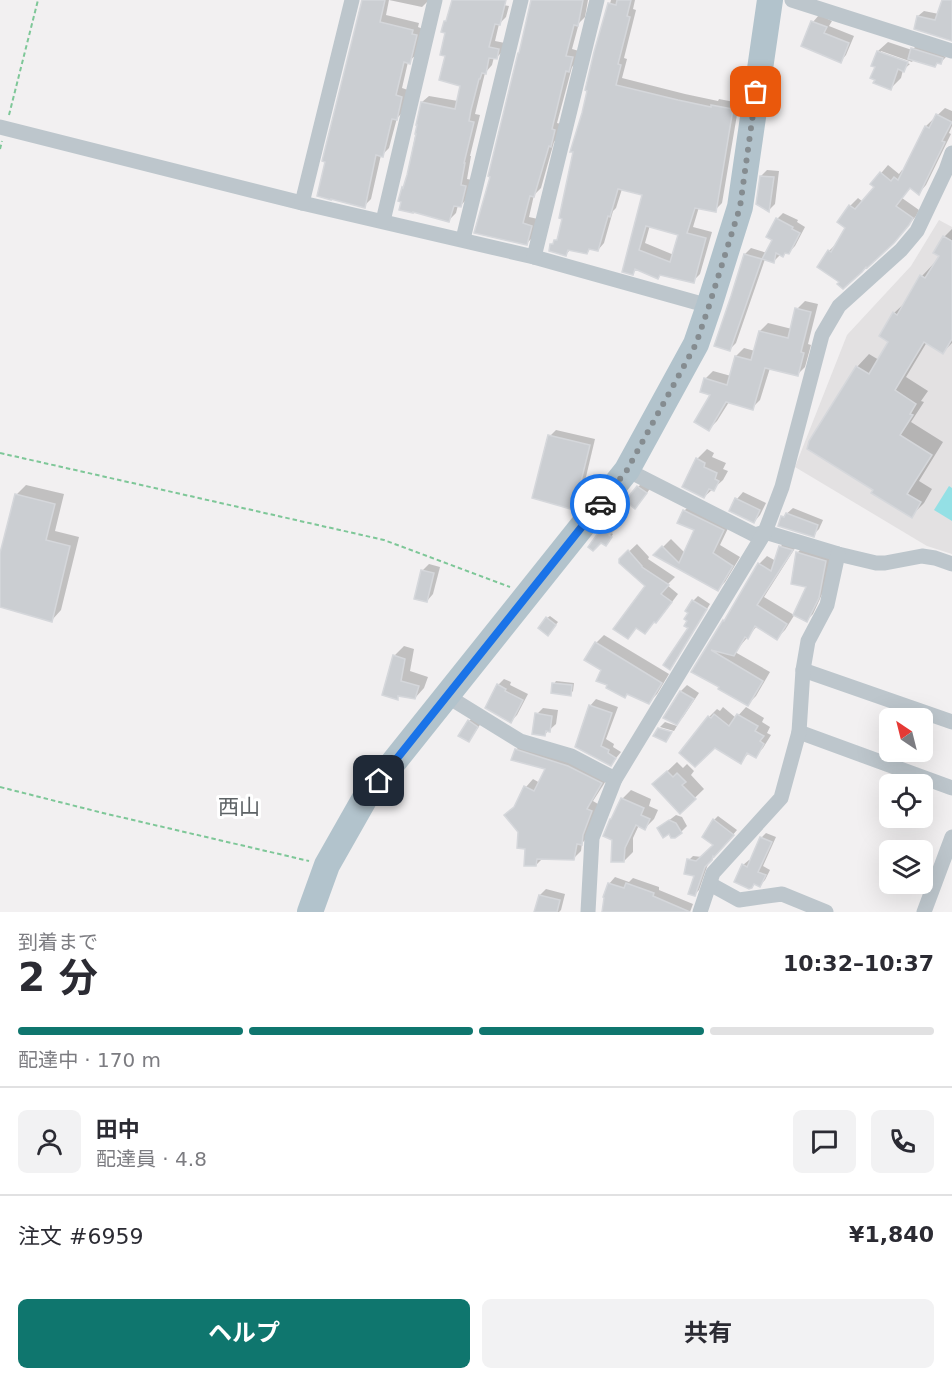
<!DOCTYPE html>
<html lang="ja">
<head>
<meta charset="utf-8">
<style>
	:root { --surface:#fff; --page:#f2f2f3; --text:#2b2b33; --muted:#7c7c81; --line:#e1e1e2; --accent:#0f766e }
	body { margin:0; font-family:"DejaVu Sans","Noto Sans JP",sans-serif; background:var(--page); color:var(--text); height:100vh; display:flex; flex-direction:column; font-size:22px; white-space:nowrap }
	* { box-sizing:border-box; margin:0 }
	p { font-size:20px; color:var(--muted) }
	.icon { flex:none; width:33px; height:33px; fill:none; stroke:currentColor; stroke-width:2; stroke-linecap:round; stroke-linejoin:round }
	.map { position:relative; height:912px; overflow:hidden }
	.side { display:flex; flex-direction:column; background:var(--surface); flex:1 }
	.side>* { flex:none }
	.needle { width:39px; rotate:325deg }
	.fabs { position:absolute; left:879px; top:708px; display:grid; gap:12px }
	.fabs a { display:grid; place-items:center; width:54px; height:54px; border-radius:9px; background:var(--surface); box-shadow:0 6px 24px #0002; font-size:30px }
	.pin { position:absolute; display:grid; place-items:center; width:51px; height:51px; color:#fff; margin:-26px; border-radius:12px; box-shadow:0 3px 9px #0006 }
	.courier { position:absolute; display:grid; place-items:center; width:60px; height:60px; margin:-30px; border:4px solid #1a73e8; border-radius:50%; background:#fff; color:#222; box-shadow:0 2px 8px #0007 }
	.head em { font-style:normal; font-weight:700 }
	.head div { display:flex; flex-direction:column-reverse }
	.head { display:flex; align-items:center; justify-content:space-between; height:102px; padding:0 18px }
	h1 { font-size:39px; font-weight:700; line-height:45px }
	.bar { display:grid; grid-template-columns:repeat(4,1fr); gap:9px 6px; align-content:center; height:72px; padding:0 18px }
	.bar i { height:8px; border-radius:4px; background:var(--line) }
	.bar .on { background:var(--accent) }
	.bar p { grid-column:span 4 }
	.line { display:flex; align-items:center; gap:15px; padding:0 18px; border-top:2px solid var(--line) }
	.line div { flex:1 }
	.round { display:grid; place-items:center; flex:none; width:63px; height:63px; border-radius:9px; background:var(--page) }
	.primary-button { display:flex; gap:12px; margin-top:auto; padding:12px 18px }
	.primary-button a { flex:1; height:69px; border-radius:9px; background:var(--accent); color:#fff; font-size:24px; font-weight:700; line-height:69px; text-align:center }
	.primary-button a+a { background:var(--page); color:var(--text) }
	.map>svg:first-child { display:block }
	.education { fill:#e3e1e2 }
	.water { fill:#94e0e5 }
	.shadow { fill:#0003; fill-rule:evenodd }
	.building { fill:#cbced2; stroke:#d5d7db; stroke-width:1.5; fill-rule:evenodd }
	.lines { fill:none; stroke-linecap:round; stroke-linejoin:round }
	.path { stroke:#7ec798; stroke-width:2; stroke-dasharray:4.5 3; stroke-linecap:butt }
	.street { stroke:#bdc6cc; stroke-width:15 }
	.primary { stroke:#b2c3cc; stroke-width:26 }
	.done { stroke:#858c90; stroke-width:6; stroke-dasharray:0 10.8 }
	.route { stroke:#1a73e8; stroke-width:8 }
	.labels { text-anchor:middle; stroke-width:6; stroke-linejoin:round; paint-order:stroke }
	.neighbourhood-label { font-size:21px; fill:#5d6265; stroke:#fff }
</style>
</head>
<body>
<div class="map">
<svg width="952" height="912" viewBox="0 0 952 912">
	<rect width="100%" height="100%" fill="#f2f0f1"/>
	<path class="education" d="M939 220 952 227V554L927 546 795 467 847 335 911 266Z"/>
	<path class="water" d="M949 486 952 488V521L934 510Z"/>
	<g class="shadow">
		<path d="M363 0H429L422 7 389 0 386 15 419 23 418 27 423 29 416 55 408 62 402 88 408 90 403 112 397 118 389 148 382 155H381L371 199 364 206Z"/>
		<path d="M454 0H504L503 5 509 6 506 17 499 24 495 41 505 43 503 51 496 58 494 57 492 65 485 73 475 114 480 115 470 156H471L467 179 472 180 467 199 460 206 458 205 456 213 449 220 405 186 422 102 429 96 458 101 462 84 447 55V32L445 22 449 18Z"/>
		<path d="M532 0H588L585 17 579 23 572 49 579 51 576 63 572 67 557 123 561 124 557 138 554 142 541 188 534 195 529 217 538 219 533 237 526 244 492 176Z"/>
		<path d="M611 0H635L633 9 636 10 624 58 627 59 622 78 685 94 718 101 719 99 739 103 722 203 715 210 699 207 693 227 712 232 700 274 693 281 637 268 633 273 643 194 622 189 616 208 613 211 604 243 598 250 591 248 587 253 571 249 566 254 552 245 560 236 589 90 587 89ZM650 225 680 234 674 255 645 243Z"/>
		<path d="M944 0H952V39L918 16 924 11 939 14Z"/>
		<path d="M819 15 832 21 829 26 854 36 846 55 840 62 803 45 813 22Z"/>
		<path d="M888 42 912 50 918 44 946 57 941 62H939L935 66 914 59 912 62 881 51V54L910 64 903 70 901 78 891 88 876 66 873 65 878 51Z"/>
		<path d="M945 108 952 111V126L949 133 951 134 926 185 919 193 911 187 902 198 919 210 916 216 901 234 842 281 829 251 837 243 847 228 839 222 850 206 858 198 863 202 876 187 872 184 888 165 899 174 902 170 904 172 926 126Z"/>
		<path d="M767 170 779 171 775 204 769 210 761 176Z"/>
		<path d="M783 213 798 220 797 222 805 227 795 246 789 252 786 251 781 254 774 261 765 259 736 343 729 350 745 254 751 248 767 253 774 239 777 219Z"/>
		<path d="M952 229V343L943 352 927 342 906 377 928 391 921 401 924 402 911 422 943 442 919 481 932 489 924 503 911 516 857 367 869 354 879 360 890 341 894 313 907 301 922 276 941 256 935 252 944 237Z"/>
		<path d="M805 301 818 304 808 344 811 345 805 367 797 375 770 368 760 400 752 408 729 402 717 421 709 429 712 394 705 379 713 371 731 376 736 356 744 348 755 351 760 331 768 323 792 329 797 309Z"/>
		<path d="M556 430 595 439 580 502 574 508 550 436Z"/>
		<path d="M707 449 714 453 712 457 726 463 723 469 728 471 723 480 704 497 697 459Z"/>
		<path d="M644 481 652 486 641 501 638 487Z"/>
		<path d="M26 485 64 494 55 531 79 537 61 610 52 620 0 606V559L16 495Z"/>
		<path d="M743 492 766 503 760 515 754 522 731 510 737 499Z"/>
		<path d="M693 502 731 522 720 545 740 557 725 582 717 590 655 555 671 539 685 553 696 529 679 522 685 510Z"/>
		<path d="M793 508 823 520 819 529 813 535 783 517Z"/>
		<path d="M612 518 618 524 610 532 613 534 608 542 601 541 590 547Z"/>
		<path d="M788 539 799 542 764 597 794 615 809 585 793 583 798 552 804 546 831 554 824 590 813 614 807 620 795 614 785 630 777 638 757 626 735 652 770 672 756 696 748 704 721 687 693 672 728 617 759 564 767 556 776 561 780 547Z"/>
		<path d="M637 544 649 557 648 559 675 577 667 585 678 594 663 614 656 621 637 627 627 637 647 586 621 559Z"/>
		<path d="M429 564 440 567 433 594 427 601 423 570Z"/>
		<path d="M698 596 710 604 674 663 670 668 691 628 693 601Z"/>
		<path d="M550 616 558 622 550 632 547 618Z"/>
		<path d="M604 635 669 674 657 694 649 702 609 685 596 643Z"/>
		<path d="M404 646 414 649 410 671 428 677 424 688 415 698 401 695 397 698 394 656Z"/>
		<path d="M504 679 511 682 510 685 528 694 517 715 511 721 498 685Z"/>
		<path d="M556 681 574 683 573 691 570 694 554 684Z"/>
		<path d="M687 685 699 693 683 717 677 723 666 717 681 691Z"/>
		<path d="M596 699 618 707 606 739 614 744 613 747 621 752 611 764 576 746 590 706Z"/>
		<path d="M723 707 736 718 746 707 764 718 762 722 770 727 767 733 771 735 763 748 755 756 748 754 740 762 709 717 717 709 720 711Z"/>
		<path d="M543 708 558 710 556 724 545 734 537 714Z"/>
		<path d="M475 715 483 720 474 734 468 740 469 721Z"/>
		<path d="M665 722 677 726 674 731 660 727Z"/>
		<path d="M523 742 609 776 593 801 598 804 589 836 582 843 581 851 573 859 543 858 536 865 519 832 506 815 516 805 526 787 533 779 540 783 547 769 516 750Z"/>
		<path d="M677 762 683 768 687 764 694 771 691 775 704 789 680 812 654 784Z"/>
		<path d="M631 790 651 799 649 806 658 810 654 819 645 828 639 825 633 838V852L624 861 622 799Z"/>
		<path d="M676 815 682 817 687 826 681 832H669L659 828Z"/>
		<path d="M718 816 737 830 708 864 699 890 695 894 696 875 689 860 693 856 702 857 715 845 714 820Z"/>
		<path d="M766 833 776 837 763 866 770 870 765 880 760 885 755 883 752 887 743 865 749 860 751 861 761 838Z"/>
		<path d="M615 877 629 882 633 878 659 887V890L693 904 690 912H606L609 884Z"/>
		<path d="M546 889 565 894 561 910 559 912H536L540 895Z"/>
	</g>
	<g class="building">
		<path d="M362 0H385L380 22 413 30 412 34 417 35 410 64 404 62 396 95 402 97 397 120 392 119 383 157 376 155 365 208 331 199V200L317 196 325 162 322 161Z"/>
		<path d="M452 0H506L500 25 495 24 489 47 499 49 497 59 489 58 486 74 482 73 480 79H479L471 110 469 121 474 122 464 163H465L461 185 466 186 461 207 454 206 449 222 413 212V213L399 210 401 202 398 201 402 187 403 188 407 175 416 134H415L417 125H416L421 102 455 109 460 86 439 80 445 56 440 55 445 33 441 32 444 21H446Z"/>
		<path d="M531 0H583L578 26 574 25 566 56 573 57 569 72 566 71 552 129 555 130 551 147 549 146 534 197 530 196 523 223 532 226 527 245 474 233 490 177 488 176 518 53H519Z"/>
		<path d="M617 0H631L627 16 630 17 618 64 621 65 616 85 678 100 711 107V105L733 109 716 212 695 208 687 233 706 238 694 283 660 275 658 279 635 269 633 275 622 272 642 195 618 189 610 217 608 216 598 251 589 249 587 254 568 250 566 256 549 251 550 244H553L554 240H557L562 219 559 218 573 152H570L582 113 587 91 585 90 594 52 608 3 616 5ZM646 226 678 235 670 262 639 250Z"/>
		<path d="M942 0H952V41L914 29 917 16 935 20Z"/>
		<path d="M811 21 827 27 824 33 849 43 841 63 801 46Z"/>
		<path d="M911 48 943 58 941 64 937 63 935 67 908 59Z"/>
		<path d="M877 51 908 62 904 72 898 69 891 90 873 83 875 80 870 78 875 67 871 66Z"/>
		<path d="M936 114 952 122 942 141 945 142 919 195 910 188 896 206 913 218 909 225 894 243 867 268 866 267 862 272 843 289 837 284 839 282 817 267 828 250 831 252 845 228 837 222 849 205 855 209 874 187 870 184 880 172 891 181 894 177 898 180 925 126 929 128Z"/>
		<path d="M760 176 774 177 769 212 756 204Z"/>
		<path d="M776 218 793 227 792 229 800 233 789 254 785 253 783 257 776 253 774 263 762 259 730 351 714 346 731 296 744 254 762 259 772 240 766 237Z"/>
		<path d="M943 236 952 241V339L943 354 924 342 895 390 916 404 910 414 913 415 900 435 932 455 907 494 921 502 912 518 871 493 873 490 807 449 809 441 856 366 869 374 888 342 879 336 893 312 897 315 920 275 925 278 939 256 933 253Z"/>
		<path d="M795 308 811 312 801 352 804 353 798 376 765 368 753 410 726 402 709 431 694 422 710 395 700 392 704 378 727 385 735 356 751 360 759 331 788 338Z"/>
		<path d="M548 435 590 445 574 510 532 498Z"/>
		<path d="M696 458 705 463 704 467 717 473 715 479 719 481 714 491 709 489 704 498 682 487Z"/>
		<path d="M637 486 647 493 635 509 625 501Z"/>
		<path d="M15 494 55 504 46 540 70 546 52 622 0 607V553Z"/>
		<path d="M735 498 760 510 754 523 729 511Z"/>
		<path d="M683 510 724 530 713 553 733 566 718 591 653 555 662 546 679 563 694 530 677 523Z"/>
		<path d="M786 513 818 525 814 537 778 526 781 516 784 517Z"/>
		<path d="M608 519 616 528 609 535 612 537 606 546 601 543 593 551 588 547Z"/>
		<path d="M779 546 793 550 757 605 787 624 777 640 755 626 748 639 745 637 734 656 711 650 763 681 748 706 718 689 719 687 691 672 723 620 724 621 758 563 771 571Z"/>
		<path d="M628 550 642 566V567L669 585 661 594 672 602 656 623 654 622 645 634 636 628 628 639 613 629 645 586 619 563V559Z"/>
		<path d="M796 552 826 561 819 598 807 622 793 615 806 587 791 584Z"/>
		<path d="M421 570 434 573 427 602 414 599Z"/>
		<path d="M692 600 707 609 670 670 663 665 688 628 684 626 687 621 684 619 688 613 685 611Z"/>
		<path d="M546 617 556 625 548 636 538 628Z"/>
		<path d="M595 642 662 683 649 704 627 694 625 698 606 688 607 685 596 681 601 670 584 660Z"/>
		<path d="M393 655 405 659 401 681 419 686 415 699 398 696V700L382 695Z"/>
		<path d="M552 683 572 685 571 696 551 693Z"/>
		<path d="M497 684 506 689 505 691 523 700 511 723 485 708Z"/>
		<path d="M680 691 694 699 677 725 663 718Z"/>
		<path d="M589 705 612 713 601 746 609 750 608 753 616 758 611 766 575 747Z"/>
		<path d="M535 713 552 716 550 732 546 731 545 736 532 734Z"/>
		<path d="M714 714 729 726 737 714 758 726 755 731 764 736 760 741 764 744 756 758 747 753 741 764 715 748 695 767 679 753 708 716 711 718Z"/>
		<path d="M468 720 478 727 469 742 458 736Z"/>
		<path d="M658 728 672 732 666 742 653 736Z"/>
		<path d="M515 749 568 766 602 783 587 809 592 811 583 835 582 845 577 844 574 860 537 859 536 866H524L525 849 517 848 518 832 504 815 514 807 524 786 534 791 545 769 511 760Z"/>
		<path d="M667 771 673 777 677 773 686 782 682 785 696 799 680 814 652 784Z"/>
		<path d="M621 798 644 808 641 815 650 819 645 830 636 825 625 848 624 862H611L612 840 603 836 610 819H611Z"/>
		<path d="M713 819 734 835 714 857 713 856 712 860 705 867 695 896 688 894 694 876 684 874 687 859 696 861 713 845 702 837Z"/>
		<path d="M669 820 676 823 682 833 675 838H671L669 834 663 838 657 828Z"/>
		<path d="M760 837 772 842 758 872 766 875 760 887 754 884 752 888 749 889 734 882 742 864 747 867Z"/>
		<path d="M608 883 624 888 626 883 654 893 653 896 690 912H602L604 898 603 897Z"/>
		<path d="M539 895 560 900 557 912H534Z"/>
	</g>
	<g class="lines">
		<g class="path">
			<path d="M9 115 38 0"/>
			<path d="M0 149 2 141"/>
			<path d="M0 453 384 540 510 587"/>
			<path d="M0 787 103 813 309 861"/>
		</g>
		<g class="street">
			<path d="M792 0 952 51"/>
			<path d="M0 127 302 203 534 257 709 306"/>
			<path d="M302 203 352 0"/>
			<path d="M383 221 435 0"/>
			<path d="M463 239 521 0"/>
			<path d="M534 257 597 0"/>
			<path d="M627 470 755 535 765 532 838 554 876 563H885L922 556 935 558 952 564"/>
			<path d="M803 670 952 722"/>
			<path d="M447 696 520 741 571 756 615 779"/>
			<path d="M799 732 952 788"/>
			<path d="M710 884 739 900 782 894 826 912"/>
			<path d="M588 912 592 838 615 779 765 532 782 487 822 335 839 306 901 250 917 231 946 170 952 153"/>
			<path d="M700 912 713 873 781 798 799 732 803 670 808 641 827 605 838 554"/>
			<path d="M924 912 952 837"/>
		</g>
		<path class="primary" d="M310 912 327 865 365 798 627 470 696 344 709 306 740 207 770 0"/>
	</g>
	<g class="lines">
		<path class="done" d="M600 504 627 470 696 344 709 306 740 207 756 92"/>
		<path class="route" d="M379 781 600 504"/>
	</g>
	<g class="labels">
		<g class="neighbourhood-label">
			<text x="239" y="814">西山</text>
		</g>
	</g>
</svg>
<div class="fabs">
<a><svg class="needle" viewBox="-14 -14 28 28"><path d="M0-13l5 13h-10z" fill="#e53935"/><path d="M0 13l5-13h-10z" fill="#7c7c81"/></svg></a>
<a><svg class="icon" aria-label="locate" viewBox="0 0 24 24"><circle cx="12" cy="12" r="6"/><path d="M12 2v4M12 18v4M2 12h4M18 12h4"/></svg></a>
<a><svg class="icon" aria-label="layers" viewBox="0 0 24 24"><path d="M12 4l9 5-9 5-9-5zM3 14l9 5 9-5"/></svg></a>
</div>
<div class="pin" style="left:756px;top:92px;background:#ea580c"><svg class="icon" aria-label="bag" viewBox="0 0 24 24"><path d="M5 8h14l-1 12H6zM9 8a3 3 0 0 1 6 0"/></svg></div>
<div class="pin" style="left:379px;top:781px;background:#1f2937"><svg class="icon" aria-label="home" viewBox="0 0 24 24"><path d="M3 11l9-7 9 7M6 9v11h12V9"/></svg></div>
<div class="courier" style="left:600px;top:504px"><svg class="icon" aria-label="car" viewBox="0 0 24 24"><path d="M5 17H2v-5l4-1 3-4h7l3 4 3 1v5h-3M9 17h6M6 11h13"/><circle cx="7" cy="17" r="2"/><circle cx="17" cy="17" r="2"/></svg></div>
</div>
<section class="side">
<div class="head"><div><h1>2 分</h1><p>到着まで</p></div><em>10:32–10:37</em></div>
<div class="bar"><i class="on"></i><i class="on"></i><i class="on"></i><i></i><p>配達中 · 170 m</p></div>
<div class="line" style="height:108px"><a class="round"><svg class="icon" aria-label="person" viewBox="0 0 24 24"><circle cx="12" cy="8" r="4"/><path d="M4 21q1-7 8-7t8 7"/></svg></a><div><b>田中</b><p>配達員 · 4.8</p></div><a class="round"><svg class="icon" aria-label="chat" viewBox="0 0 24 24"><path d="M4 5h16v11H9l-5 4z"/></svg></a><a class="round"><svg class="icon" aria-label="phone" viewBox="0 0 24 24"><path d="M5 4h4l2 5-3 2q2 4 5 5l2-3 5 2v4C11 20 4 13 5 4z"/></svg></a></div>
<div class="line" style="height:78px"><div>注文 #6959</div><b>¥1,840</b></div>
<div class="primary-button"><a>ヘルプ</a><a>共有</a></div>
</section>
</body>
</html>
